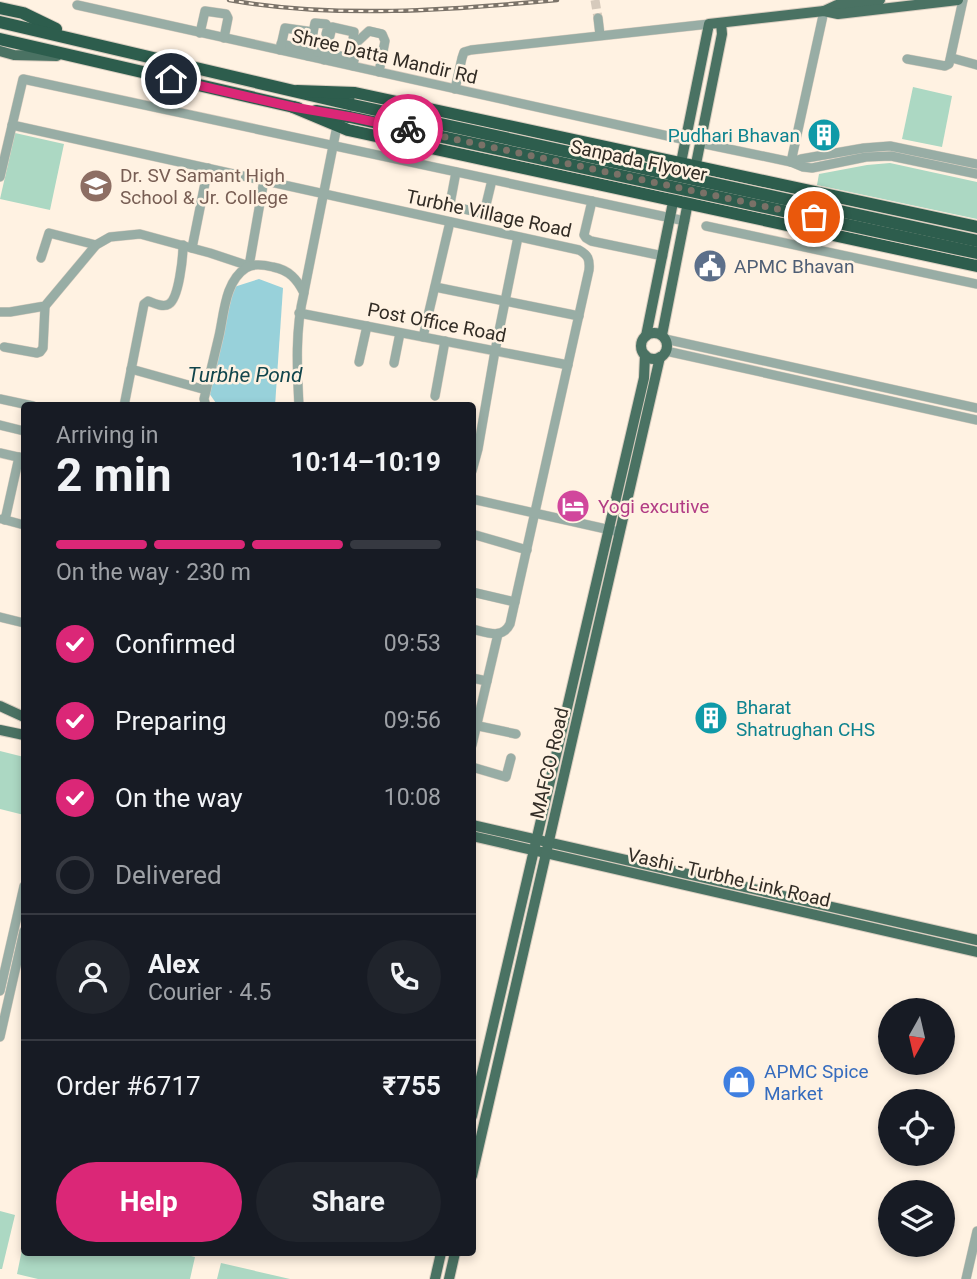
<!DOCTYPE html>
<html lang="en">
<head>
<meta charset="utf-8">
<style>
	:root { --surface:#171b24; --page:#20242c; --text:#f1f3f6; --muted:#9ea1a6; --line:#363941; --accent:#db2777 }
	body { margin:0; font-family:Roboto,sans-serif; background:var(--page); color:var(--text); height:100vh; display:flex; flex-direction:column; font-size:26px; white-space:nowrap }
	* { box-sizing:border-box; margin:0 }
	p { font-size:23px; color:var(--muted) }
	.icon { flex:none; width:38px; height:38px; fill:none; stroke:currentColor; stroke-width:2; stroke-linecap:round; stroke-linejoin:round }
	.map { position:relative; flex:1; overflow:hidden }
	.details { position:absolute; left:21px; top:402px; width:455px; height:854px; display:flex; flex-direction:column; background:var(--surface); border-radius:7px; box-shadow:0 4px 10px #0003 }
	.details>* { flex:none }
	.needle { width:46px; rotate:188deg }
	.fabs { position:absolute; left:878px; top:998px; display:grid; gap:14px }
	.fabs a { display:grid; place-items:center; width:77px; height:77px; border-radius:50%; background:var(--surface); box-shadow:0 4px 10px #0003; font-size:35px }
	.pin { position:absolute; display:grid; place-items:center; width:60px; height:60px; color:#fff; margin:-30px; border:4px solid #fff; border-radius:50%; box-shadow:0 2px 7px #0007 }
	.courier { position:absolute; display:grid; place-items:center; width:70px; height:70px; margin:-35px; border:5px solid #db2777; border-radius:50%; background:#fff; color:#222; box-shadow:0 2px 9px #0007 }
	.headline em { font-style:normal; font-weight:700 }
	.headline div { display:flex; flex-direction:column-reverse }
	.headline { display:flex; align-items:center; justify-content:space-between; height:119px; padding:0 35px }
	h1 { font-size:46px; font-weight:700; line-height:52px }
	.bar { display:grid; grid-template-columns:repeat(4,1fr); gap:10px 7px; align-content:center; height:84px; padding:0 35px }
	.bar i { height:9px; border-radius:5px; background:var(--line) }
	.bar .selected { background:var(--accent) }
	.bar p { grid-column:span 4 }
	.line { display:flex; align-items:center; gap:18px; padding:0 35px; border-top:2px solid var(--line) }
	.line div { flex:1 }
	.round { display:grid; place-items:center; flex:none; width:74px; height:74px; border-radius:37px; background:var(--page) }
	ol { padding:0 35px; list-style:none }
	li { display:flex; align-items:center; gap:21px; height:77px }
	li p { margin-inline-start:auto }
	li .icon { padding:7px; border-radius:50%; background:var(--accent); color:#fff; stroke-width:4 }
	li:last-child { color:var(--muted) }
	li i { width:38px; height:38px; border:4px solid var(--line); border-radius:50% }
	.cta { display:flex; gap:14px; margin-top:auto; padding:14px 35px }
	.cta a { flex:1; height:80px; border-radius:42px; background:var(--accent); color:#fff; font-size:28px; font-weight:700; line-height:80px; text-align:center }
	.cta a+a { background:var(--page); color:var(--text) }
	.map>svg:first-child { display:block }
	.green { fill:#acd8c3 }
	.water { fill:#98d1da }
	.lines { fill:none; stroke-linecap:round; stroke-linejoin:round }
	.minor-tunnel { stroke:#d6cabc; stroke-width:9; stroke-dasharray:9 4.5; stroke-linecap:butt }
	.minor-casing { stroke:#dacec0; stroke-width:10 }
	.major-casing { stroke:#dacec0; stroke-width:12 }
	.highway-casing { stroke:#dacec0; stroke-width:14 }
	.minor { stroke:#98ada5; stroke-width:9 }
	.major { stroke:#4a7263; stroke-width:10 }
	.highway { stroke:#2d5d4d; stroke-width:12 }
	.rail-casing { stroke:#7b7369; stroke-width:4.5 }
	.rail { stroke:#fff2e2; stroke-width:2; stroke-dasharray:5; stroke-linecap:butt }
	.highway-bridge-casing { stroke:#dacec0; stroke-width:14; stroke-linecap:butt }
	.highway-bridge { stroke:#2d5d4d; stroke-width:12 }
	.done { stroke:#7a7167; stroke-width:7; stroke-dasharray:0 12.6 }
	.route { stroke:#db2777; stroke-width:9 }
	.labels { text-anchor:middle; stroke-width:5; stroke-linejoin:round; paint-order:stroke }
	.street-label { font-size:19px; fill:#322c25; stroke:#fff2e2 }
	.culture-label { font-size:19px; fill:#0d838f; stroke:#fff2e2; text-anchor:end }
	.education-label { font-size:19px; fill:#785e54; stroke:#fff2e2; text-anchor:start }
	.service-label { font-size:19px; fill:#4e5e75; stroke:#fff2e2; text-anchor:start }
	.hotel-label { font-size:19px; fill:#b23c85; stroke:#fff2e2; text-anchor:start }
	.shop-label { font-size:19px; fill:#366cbe; stroke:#fff2e2; text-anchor:start }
	.water-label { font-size:21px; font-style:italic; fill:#11454c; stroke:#fff2e2 }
</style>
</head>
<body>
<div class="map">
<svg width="977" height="1279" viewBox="0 0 977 1279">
	<rect width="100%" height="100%" fill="#fff2e2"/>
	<g class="green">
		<path d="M913 87 952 96 942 147 902 139Z"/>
		<path d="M15 133 64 144 50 210 0 199Z"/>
		<path d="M890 163 977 182V219L817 185 819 174 867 165Z"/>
		<path d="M0 751 24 757V815L0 809Z"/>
		<path d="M0 1211 15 1215 2 1269H0Z"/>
		<path d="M24 1240V1253H179L195 1257 190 1279H38L17 1274Z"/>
		<path d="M221 1263 290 1279H217Z"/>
	</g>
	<path class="water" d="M259 279 283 288 275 406H218L209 393 234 287Z"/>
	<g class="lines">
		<path class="minor-tunnel" d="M595 0 598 18"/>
		<defs>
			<g id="minor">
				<path d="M77 5 686 140"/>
				<path d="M598 18 600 35"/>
				<path d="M200 33 205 11 226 14 228 18 224 38"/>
				<path d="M281 44 323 53"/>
				<path d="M280 50 285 28 313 32"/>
				<path d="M325 53 350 58"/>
				<path d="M308 56 315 23 326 24 328 27 326 34"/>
				<path d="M952 58 977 65"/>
				<path d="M907 59 945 66 949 64 963 0"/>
				<path d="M324 60 332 27 354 32 352 47"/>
				<path d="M353 66 357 42 369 31 382 34 385 41 379 72"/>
				<path d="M455 89 462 58 464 52 471 50 709 24"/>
				<path d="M12 125 579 250C588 255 590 259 589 270L510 624C502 640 486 632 472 629"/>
				<path d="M700 143 791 162 803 167 812 168 866 157 891 156 977 174"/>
				<path d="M791 162 801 159 864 148 890 146 977 164"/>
				<path d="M791 162 824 11"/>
				<path d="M456 172 450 204 451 206 481 213 485 209 492 180"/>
				<path d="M0 177 23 79 685 221"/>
				<path d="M592 201 584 235 586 238 591 241 663 256"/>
				<path d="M706 226 977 284"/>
				<path d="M192 248 208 168"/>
				<path d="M41 258 49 233 96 245"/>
				<path d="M435 287 579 316"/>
				<path d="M304 292 337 126"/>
				<path d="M0 312H10L45 306 96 245 110 237 140 234 210 253 249 266 264 180"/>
				<path d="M299 313 568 365"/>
				<path d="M423 337 450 222"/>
				<path d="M665 339 977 408"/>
				<path d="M4 347 37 353 40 352 43 348 45 306"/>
				<path d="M666 351 977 420"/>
				<path d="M359 362 367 326"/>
				<path d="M394 363 400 333"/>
				<path d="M131 369 206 390"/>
				<path d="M435 396 445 341"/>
				<path d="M0 399 33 406"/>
				<path d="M124 406 144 304 148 301C154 303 163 308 169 304 179 298 183 257 183 245"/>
				<path d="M206 406 204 399C209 378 214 357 219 336 224 314 225 281 246 268 253 263 265 265 273 267 289 270 297 279 304 293 295 329 297 369 299 406"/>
				<path d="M0 425 24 431"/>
				<path d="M0 453 22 458"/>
				<path d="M472 471 478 449 495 351 518 237"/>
				<path d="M472 499 615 531"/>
				<path d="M2 519 24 525"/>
				<path d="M5 520 19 457"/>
				<path d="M472 534 527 550"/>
				<path d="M472 592 515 602"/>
				<path d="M0 617 24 623"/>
				<path d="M472 678 487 681"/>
				<path d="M474 725 516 734"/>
				<path d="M472 745 498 634"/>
				<path d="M472 767 506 777 511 758"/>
				<path d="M0 991 24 886"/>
				<path d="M0 1037 24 931"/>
				<path d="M966 1279 977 1231"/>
			</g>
			<g id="major">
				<path d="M824 11 837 5 880 0"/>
				<path d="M0 51 14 55 57 56"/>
				<path d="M694 174 722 34 721 23"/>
				<circle cx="654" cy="346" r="13"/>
				<path d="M662 335 689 197"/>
				<path d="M646 336 709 24 824 11 838 14 958 0"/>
				<path d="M0 706 24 717"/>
				<path d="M0 730 24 735"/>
				<path d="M472 825 977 940"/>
				<path d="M472 836 977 952"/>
				<path d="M472 1116 644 378 645 355"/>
				<path d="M472 1176 660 357"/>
				<path d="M435 1279 441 1253"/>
				<path d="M449 1279 455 1253"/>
			</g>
			<g id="highway">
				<path d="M0 8 23 13 56 29"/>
				<path d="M0 22 353 105"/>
				<path d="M0 39 298 108"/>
				<path d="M297 91 355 93 977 227"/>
				<path d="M293 107 348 130 977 266"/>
				<path d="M316 111 350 117"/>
			</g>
		</defs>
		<use href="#minor" class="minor-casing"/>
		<use href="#major" class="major-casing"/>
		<use href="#highway" class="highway-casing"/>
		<use href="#minor" class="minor"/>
		<use href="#major" class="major"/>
		<use href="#highway" class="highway"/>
		<defs>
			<path id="rail" d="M229 0C335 19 450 10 557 0"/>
		</defs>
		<use href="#rail" class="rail-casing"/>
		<use href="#rail" class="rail"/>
		<defs>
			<g id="highway-bridge">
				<path d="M353 105 977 241"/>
				<path d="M350 117 977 253"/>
			</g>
		</defs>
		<use href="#highway-bridge" class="highway-bridge-casing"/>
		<use href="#highway-bridge" class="highway-bridge"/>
	</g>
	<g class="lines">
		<path class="done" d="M408 129 814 217"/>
		<path class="route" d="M171 79 293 107 351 117 408 129"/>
	</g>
	<defs>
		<symbol id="building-disc" viewBox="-11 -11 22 22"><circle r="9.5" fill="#0f9aa8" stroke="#fff2e2"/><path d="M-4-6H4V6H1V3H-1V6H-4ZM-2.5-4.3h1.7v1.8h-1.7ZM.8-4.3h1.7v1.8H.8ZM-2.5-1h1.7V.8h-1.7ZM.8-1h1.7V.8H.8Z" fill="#fff"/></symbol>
		<symbol id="school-disc" viewBox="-11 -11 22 22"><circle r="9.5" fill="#8d6e63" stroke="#fff2e2"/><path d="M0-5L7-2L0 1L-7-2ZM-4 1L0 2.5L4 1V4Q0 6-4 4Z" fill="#fff"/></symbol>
		<symbol id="civic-disc" viewBox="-11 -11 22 22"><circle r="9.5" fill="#5c6f8a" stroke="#fff2e2"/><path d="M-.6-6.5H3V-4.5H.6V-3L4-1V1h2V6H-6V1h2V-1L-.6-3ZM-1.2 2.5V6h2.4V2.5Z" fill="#fff"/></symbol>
		<symbol id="hotel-disc" viewBox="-11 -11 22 22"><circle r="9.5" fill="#d1479c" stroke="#fff2e2"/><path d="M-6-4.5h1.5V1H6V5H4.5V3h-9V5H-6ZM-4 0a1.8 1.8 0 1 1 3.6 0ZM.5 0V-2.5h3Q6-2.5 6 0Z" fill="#fff"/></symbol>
		<symbol id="shop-disc" viewBox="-11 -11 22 22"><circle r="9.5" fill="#3f7fe0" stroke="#fff2e2"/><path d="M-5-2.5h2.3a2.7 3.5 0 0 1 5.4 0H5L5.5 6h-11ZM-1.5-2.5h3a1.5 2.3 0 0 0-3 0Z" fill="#fff"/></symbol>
	</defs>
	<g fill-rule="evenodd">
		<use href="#building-disc" x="805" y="116" width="38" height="38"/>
		<use href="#school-disc" x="77" y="167" width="38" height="38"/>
		<use href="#civic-disc" x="691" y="247" width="38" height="38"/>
		<use href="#hotel-disc" x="554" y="487" width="38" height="38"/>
		<use href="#building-disc" x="692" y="699" width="38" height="38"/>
		<use href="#shop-disc" x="720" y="1063" width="38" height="38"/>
	</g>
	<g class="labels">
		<g class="street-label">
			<text transform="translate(385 56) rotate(13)" y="7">Shree Datta Mandir Rd</text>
			<text transform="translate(639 160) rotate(12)" y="7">Sanpada Flyover</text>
			<text transform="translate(489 213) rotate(12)" y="7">Turbhe Village Road</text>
			<text transform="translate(437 322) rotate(11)" y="7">Post Office Road</text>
			<text transform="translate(549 763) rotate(-77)" y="7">MAFCO Road</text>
			<text transform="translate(729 877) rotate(13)" y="7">Vashi - Turbhe Link Road</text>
		</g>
		<g class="culture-label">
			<text x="800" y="142">Pudhari Bhavan</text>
			<text x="736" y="714" text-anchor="start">Bharat<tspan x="736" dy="22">Shatrughan CHS</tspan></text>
		</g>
		<g class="education-label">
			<text x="120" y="182">Dr. SV Samant High<tspan x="120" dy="22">School &amp; Jr. College</tspan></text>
		</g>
		<g class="service-label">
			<text x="734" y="273">APMC Bhavan</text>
		</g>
		<g class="hotel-label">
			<text x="598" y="513">Yogi excutive</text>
		</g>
		<g class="shop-label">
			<text x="764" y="1078">APMC Spice<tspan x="764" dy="22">Market</tspan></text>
		</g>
		<g class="water-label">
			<text x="245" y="382">Turbhe Pond</text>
		</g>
	</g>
</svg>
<div class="fabs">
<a><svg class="needle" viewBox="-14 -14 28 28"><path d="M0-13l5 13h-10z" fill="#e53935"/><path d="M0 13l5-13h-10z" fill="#9ea1a6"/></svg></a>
<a><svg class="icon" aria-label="locate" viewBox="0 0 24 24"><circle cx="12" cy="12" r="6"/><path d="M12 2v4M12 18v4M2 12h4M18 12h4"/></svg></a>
<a><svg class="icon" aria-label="layers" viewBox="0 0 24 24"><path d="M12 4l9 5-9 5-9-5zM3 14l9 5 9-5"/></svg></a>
</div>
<div class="pin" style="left:814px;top:217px;background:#ea580c"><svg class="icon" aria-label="bag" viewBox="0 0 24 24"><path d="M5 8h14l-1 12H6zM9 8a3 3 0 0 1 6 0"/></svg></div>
<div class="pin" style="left:171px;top:79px;background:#1f2937"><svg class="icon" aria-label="home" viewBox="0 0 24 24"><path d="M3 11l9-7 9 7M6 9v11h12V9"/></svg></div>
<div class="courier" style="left:408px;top:129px"><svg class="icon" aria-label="bike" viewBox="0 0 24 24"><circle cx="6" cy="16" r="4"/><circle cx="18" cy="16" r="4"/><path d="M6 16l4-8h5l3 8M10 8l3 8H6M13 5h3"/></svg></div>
<section class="details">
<div class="headline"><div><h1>2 min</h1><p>Arriving in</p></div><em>10:14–10:19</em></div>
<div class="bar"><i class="selected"></i><i class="selected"></i><i class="selected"></i><i></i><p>On the way · 230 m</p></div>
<ol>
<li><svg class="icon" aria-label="check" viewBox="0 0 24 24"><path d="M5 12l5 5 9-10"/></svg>Confirmed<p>09:53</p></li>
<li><svg class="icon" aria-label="check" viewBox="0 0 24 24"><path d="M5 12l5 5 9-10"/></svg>Preparing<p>09:56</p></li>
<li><svg class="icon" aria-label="check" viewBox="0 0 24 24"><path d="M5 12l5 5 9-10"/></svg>On the way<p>10:08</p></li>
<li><i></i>Delivered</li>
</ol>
<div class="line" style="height:126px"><a class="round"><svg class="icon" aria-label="person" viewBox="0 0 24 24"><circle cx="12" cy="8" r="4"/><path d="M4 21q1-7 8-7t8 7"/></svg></a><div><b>Alex</b><p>Courier · 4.5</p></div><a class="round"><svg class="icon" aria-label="phone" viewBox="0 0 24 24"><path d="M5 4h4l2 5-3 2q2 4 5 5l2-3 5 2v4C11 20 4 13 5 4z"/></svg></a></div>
<div class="line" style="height:91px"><div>Order #6717</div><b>₹755</b></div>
<div class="cta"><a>Help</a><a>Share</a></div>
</section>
</div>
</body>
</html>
